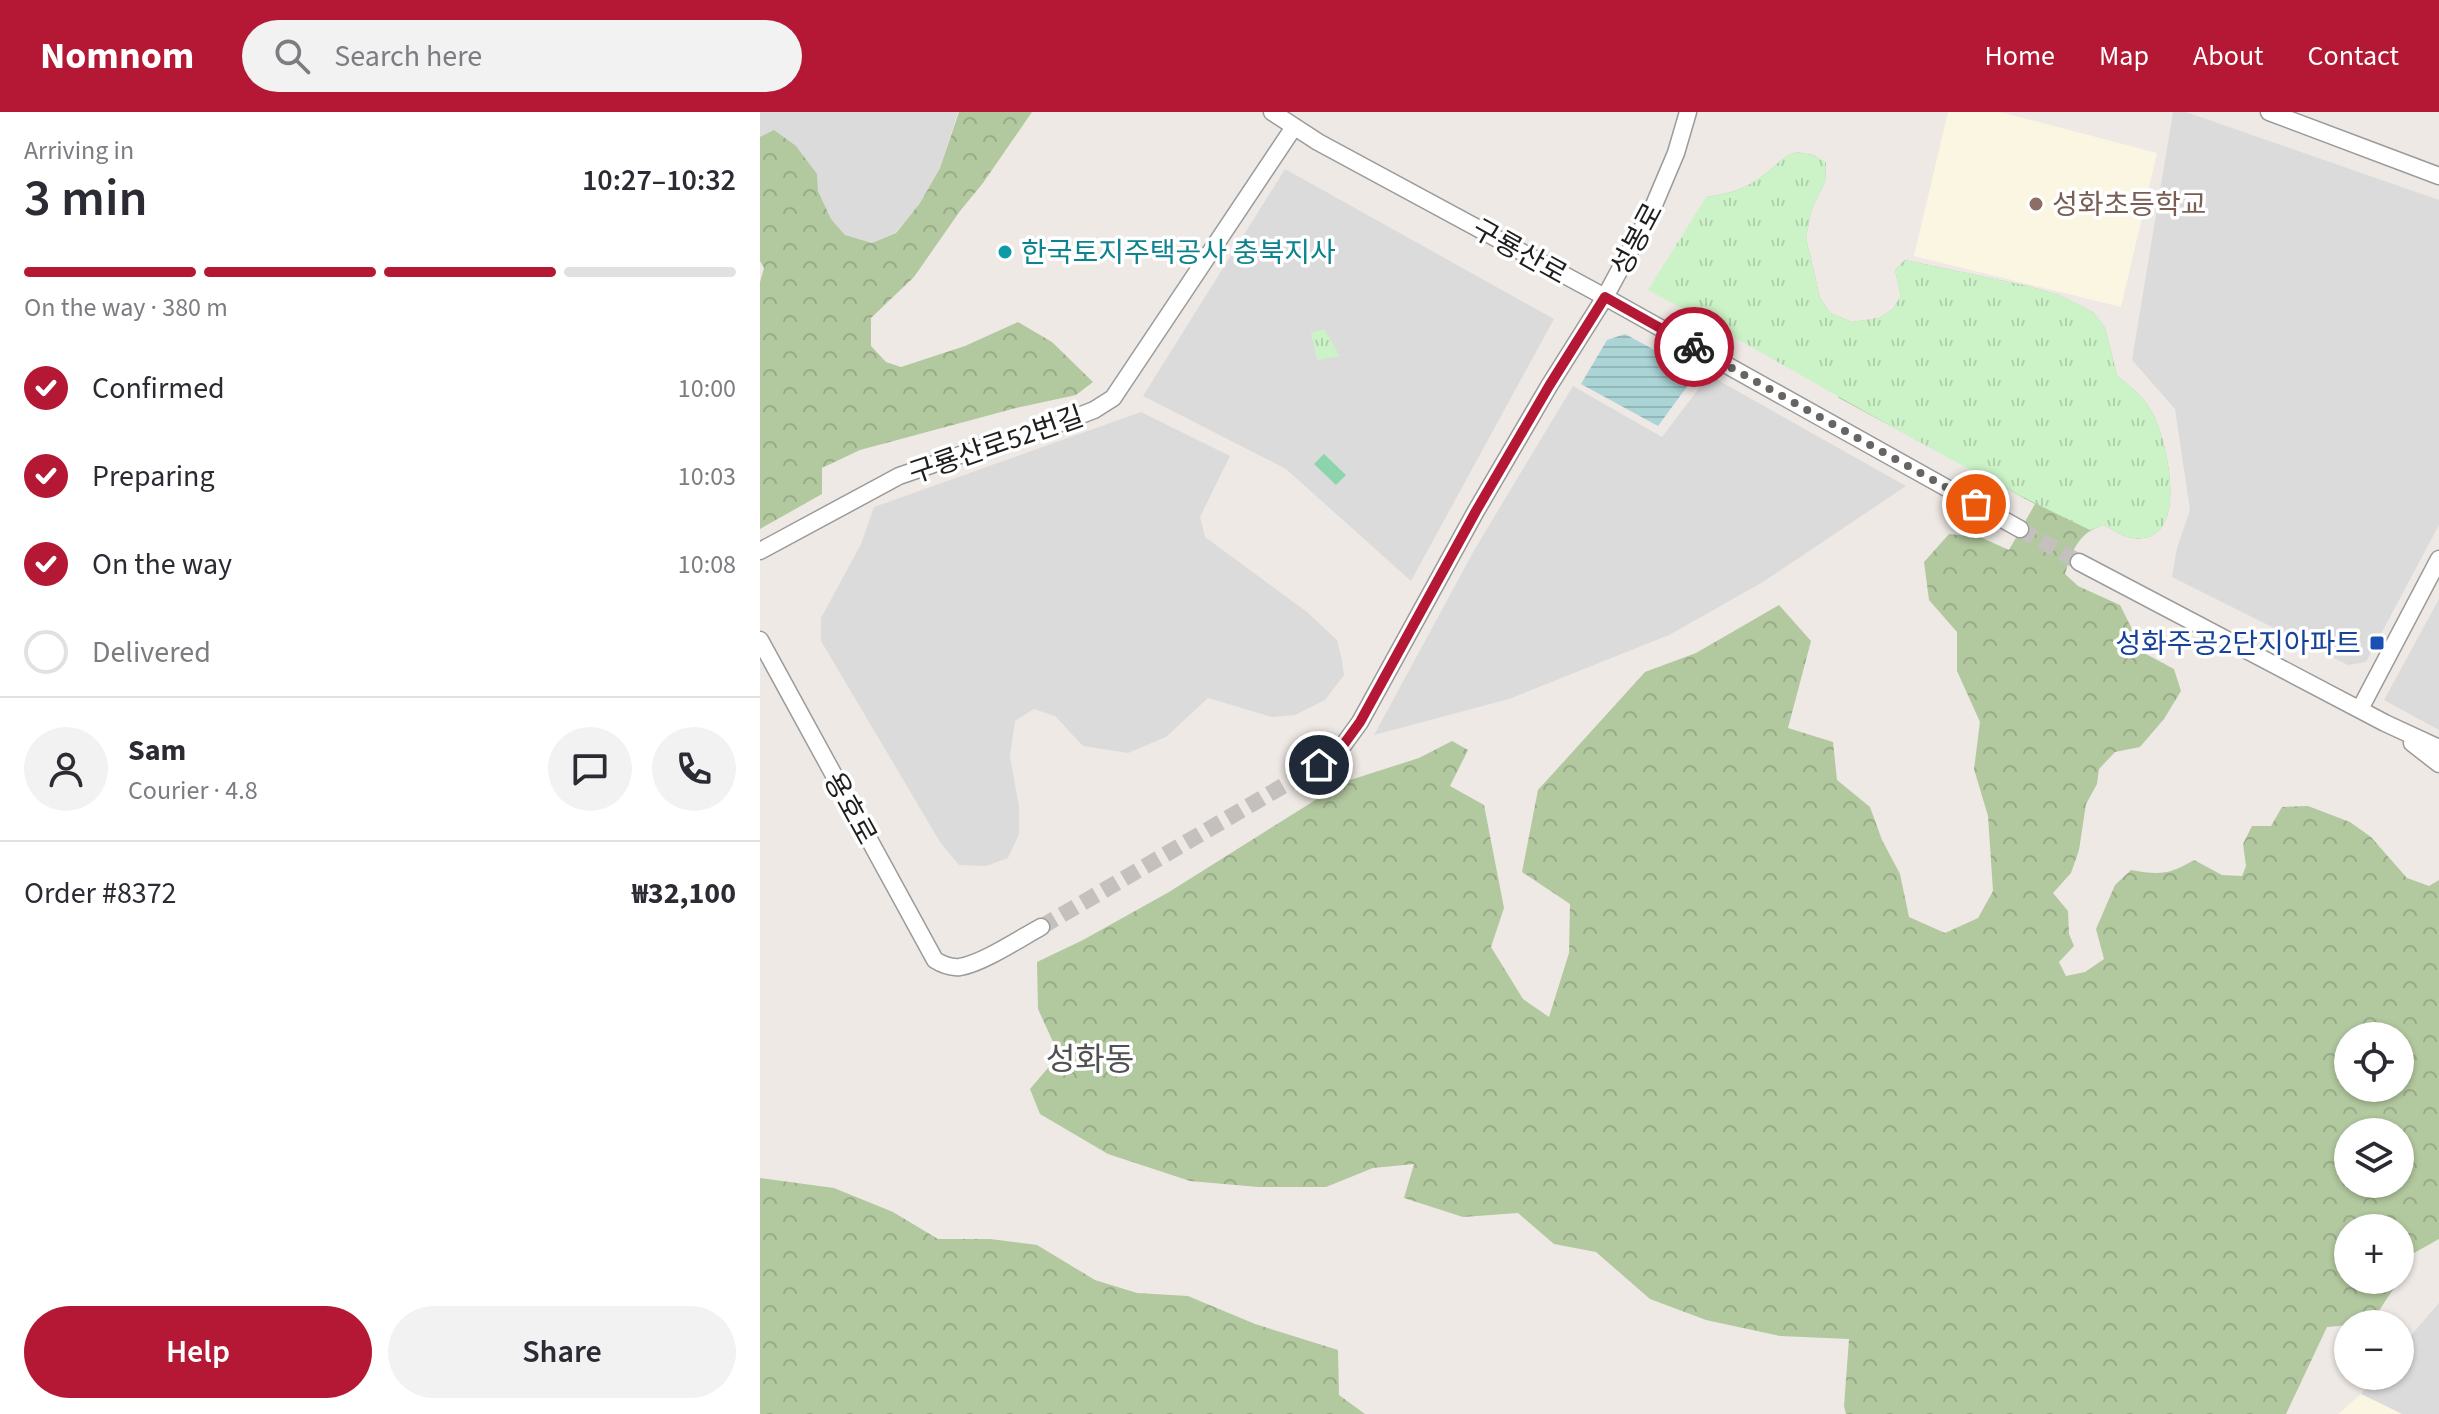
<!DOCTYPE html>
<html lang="en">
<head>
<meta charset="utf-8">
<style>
	:root { --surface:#fff; --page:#f2f2f3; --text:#2b2b33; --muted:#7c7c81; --line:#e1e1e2; --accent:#b41834 }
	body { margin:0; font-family:"Source Sans 3","Noto Sans KR",sans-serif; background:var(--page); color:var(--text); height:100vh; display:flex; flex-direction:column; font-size:30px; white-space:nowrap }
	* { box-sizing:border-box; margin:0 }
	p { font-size:26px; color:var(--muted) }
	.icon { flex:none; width:44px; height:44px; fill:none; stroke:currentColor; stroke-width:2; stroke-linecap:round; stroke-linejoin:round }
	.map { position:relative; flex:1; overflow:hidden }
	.drawer { display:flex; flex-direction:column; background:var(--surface); width:760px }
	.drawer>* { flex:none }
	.tools { position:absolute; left:1574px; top:910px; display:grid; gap:16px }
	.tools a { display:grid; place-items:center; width:80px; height:80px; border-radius:50%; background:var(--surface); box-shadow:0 2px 6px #0004; font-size:40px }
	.pin { position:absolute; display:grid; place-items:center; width:68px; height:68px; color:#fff; margin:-34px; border:4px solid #fff; border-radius:50%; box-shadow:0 2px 8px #0007 }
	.courier { position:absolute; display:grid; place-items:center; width:80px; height:80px; margin:-40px; border:6px solid #b41834; border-radius:50%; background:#fff; color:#222; box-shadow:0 2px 10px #0007 }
	.headline em { font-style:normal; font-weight:600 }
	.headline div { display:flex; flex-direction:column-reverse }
	.headline { display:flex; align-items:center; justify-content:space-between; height:136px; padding:0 24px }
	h1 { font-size:52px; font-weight:600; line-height:60px }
	.bar { display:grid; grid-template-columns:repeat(4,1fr); gap:12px 8px; align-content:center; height:96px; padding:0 24px }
	.bar i { height:10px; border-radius:6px; background:var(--line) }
	.bar .on { background:var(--accent) }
	.bar p { grid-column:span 4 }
	.line { display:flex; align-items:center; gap:20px; padding:0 24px; border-top:2px solid var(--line) }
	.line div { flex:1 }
	.round { display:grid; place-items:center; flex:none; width:84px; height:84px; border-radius:42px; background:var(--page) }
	ol { padding:0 24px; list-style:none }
	li { display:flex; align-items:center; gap:24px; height:88px }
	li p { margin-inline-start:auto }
	li .icon { padding:8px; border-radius:50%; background:var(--accent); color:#fff; stroke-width:4 }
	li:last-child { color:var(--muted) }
	li i { width:44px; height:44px; border:4px solid var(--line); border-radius:50% }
	.primary-button { display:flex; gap:16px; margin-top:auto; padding:16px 24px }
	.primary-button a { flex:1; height:92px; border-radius:48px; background:var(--accent); color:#fff; font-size:32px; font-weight:600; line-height:92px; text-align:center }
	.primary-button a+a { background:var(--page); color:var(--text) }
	header { display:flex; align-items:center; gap:48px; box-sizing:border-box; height:112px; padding:0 40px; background:var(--accent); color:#fff }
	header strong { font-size:38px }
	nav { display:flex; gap:44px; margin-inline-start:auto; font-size:28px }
	.search { width:560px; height:72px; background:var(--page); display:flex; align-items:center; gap:20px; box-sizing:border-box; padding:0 28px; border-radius:44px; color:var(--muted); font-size:30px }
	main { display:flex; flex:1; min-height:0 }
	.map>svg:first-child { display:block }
	.residential { fill:#dcdbdb }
	.education { fill:#fbf6e1 }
	.forest { fill:url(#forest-crowns); fill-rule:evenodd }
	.park { fill:url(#park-tufts) }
	.pitch { fill:#8cd4ab }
	.water { fill:url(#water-rules) }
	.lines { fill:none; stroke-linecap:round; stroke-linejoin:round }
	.tertiary-tunnel { stroke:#c4c0bd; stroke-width:16; stroke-dasharray:16 8; stroke-linecap:butt }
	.tertiary-casing { stroke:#9b9b9b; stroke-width:19 }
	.tertiary { stroke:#fff; stroke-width:16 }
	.done { stroke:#676564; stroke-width:8; stroke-dasharray:0 14.4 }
	.route { stroke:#b41834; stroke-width:10 }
	.education-dot { fill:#8d6e63; stroke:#fff; stroke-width:3 }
	.culture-dot { fill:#0f9aa8; stroke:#fff; stroke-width:3 }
	.transit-dot { fill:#1a4fb4; stroke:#fff; stroke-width:3 }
	.labels { text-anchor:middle; stroke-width:7; stroke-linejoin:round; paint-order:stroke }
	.education-label { font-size:28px; fill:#785e54; stroke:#fff; text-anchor:start }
	.street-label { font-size:28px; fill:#1e1e1e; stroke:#fff }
	.culture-label { font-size:28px; fill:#0d838f; stroke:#fff; text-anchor:start }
	.transit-label { font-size:28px; fill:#164399; stroke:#fff; text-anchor:end }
	.quarter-label { font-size:32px; fill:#515151; stroke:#fff }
</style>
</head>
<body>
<header>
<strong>Nomnom</strong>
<div class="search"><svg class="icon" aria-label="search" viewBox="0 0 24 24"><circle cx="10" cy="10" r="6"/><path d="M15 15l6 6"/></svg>Search here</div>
<nav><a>Home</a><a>Map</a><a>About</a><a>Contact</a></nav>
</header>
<main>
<section class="drawer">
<div class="headline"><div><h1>3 min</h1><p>Arriving in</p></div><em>10:27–10:32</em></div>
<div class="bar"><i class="on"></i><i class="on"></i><i class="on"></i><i></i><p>On the way · 380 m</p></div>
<ol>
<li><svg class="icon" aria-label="check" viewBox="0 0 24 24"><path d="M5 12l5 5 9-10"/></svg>Confirmed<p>10:00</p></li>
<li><svg class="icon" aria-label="check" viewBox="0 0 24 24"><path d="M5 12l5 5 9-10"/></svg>Preparing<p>10:03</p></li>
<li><svg class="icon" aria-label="check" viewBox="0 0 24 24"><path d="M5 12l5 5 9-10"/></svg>On the way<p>10:08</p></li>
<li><i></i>Delivered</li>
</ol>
<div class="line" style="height:144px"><a class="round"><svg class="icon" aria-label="person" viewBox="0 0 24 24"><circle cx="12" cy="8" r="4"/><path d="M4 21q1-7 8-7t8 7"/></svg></a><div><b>Sam</b><p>Courier · 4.8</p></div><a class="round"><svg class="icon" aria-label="chat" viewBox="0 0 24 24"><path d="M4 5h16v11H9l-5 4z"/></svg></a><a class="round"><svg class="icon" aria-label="phone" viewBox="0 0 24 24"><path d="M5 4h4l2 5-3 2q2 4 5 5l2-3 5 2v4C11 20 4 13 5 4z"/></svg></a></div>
<div class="line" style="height:104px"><div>Order #8372</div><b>₩32,100</b></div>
<div class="primary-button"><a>Help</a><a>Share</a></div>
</section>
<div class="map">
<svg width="1679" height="1302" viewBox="0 0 1679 1302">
	<defs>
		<pattern id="forest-crowns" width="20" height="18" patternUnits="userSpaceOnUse" patternTransform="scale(2)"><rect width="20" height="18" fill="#b2c89f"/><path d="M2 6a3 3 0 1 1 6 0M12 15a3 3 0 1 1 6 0" fill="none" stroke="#99ab88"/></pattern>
		<pattern id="park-tufts" width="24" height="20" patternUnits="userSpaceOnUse" patternTransform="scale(2)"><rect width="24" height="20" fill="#ccf3c7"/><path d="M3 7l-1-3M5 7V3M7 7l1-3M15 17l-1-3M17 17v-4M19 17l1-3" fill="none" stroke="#afd0aa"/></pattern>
		<pattern id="water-rules" width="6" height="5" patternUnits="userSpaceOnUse" patternTransform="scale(2)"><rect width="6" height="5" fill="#abd4d6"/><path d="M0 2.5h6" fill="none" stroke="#93b6b7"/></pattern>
	</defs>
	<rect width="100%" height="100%" fill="#eee9e5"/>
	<g class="residential">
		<path d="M0 0H198L180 56 160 91 135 121 112 131 85 123 71 107 58 79 57 62 0 26Z"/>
		<path d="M1413 0H1426L1679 88V413L1606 550 1588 553 1412 465 1417 436 1430 398 1415 297 1372 248Z"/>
		<path d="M525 57 794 207 651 469 526 357 383 284Z"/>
		<path d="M949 263 1146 374 1003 470 909 523 749 587 614 623 716 435 813 274 902 325Z"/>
		<path d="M381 300 470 344 440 405 445 425 547 500 577 528 582 548 584 563 565 588 535 603 512 605 448 586 406 625 368 641 323 634 295 604 274 597 255 609 250 644 259 695V722L248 746 226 754 199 753 180 730 61 529V506L101 432 114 395Z"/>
		<path d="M1679 487V618L1624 588Z"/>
		<path d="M1679 1191V1302H1642L1601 1282 1616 1264H1640V1236Z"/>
	</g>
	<g class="education">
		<path d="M1188 0H1240L1397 41 1361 195 1154 144Z"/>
		<path d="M1601 1282 1642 1302H1578Z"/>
	</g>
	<g class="forest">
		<path d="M199 0H272L223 71 200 99 154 165 111 206V234L126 250 141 255 205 234 258 210 292 230 333 270 316 283 256 296 100 338 62 356V382L0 417V170L4 156 0 149V25L14 18 36 34 57 62 58 79 71 107 85 123 112 131 136 121 160 91 180 56Z"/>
		<path d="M1036 40 1053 43 1066 51 1065 70 1051 99 1046 126 1060 186 1070 201 1092 210 1119 206 1133 197 1141 184 1135 158 1145 148 1268 174 1299 183 1333 200 1345 216 1357 264C1373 276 1385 286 1394 304 1409 335 1430 434 1372 426 1363 425 1352 417 1343 413 1317 422 1313 438 1305 462L1318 474 1360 493 1384 541 1414 557 1421 579 1404 607 1380 635 1355 640 1339 657 1337 672 1326 692 1319 738 1311 761 1293 781 1308 799 1309 822 1314 834 1299 850 1306 864 1325 860 1344 847 1336 817 1355 773 1371 758C1399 763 1409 763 1434 748L1462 763 1482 764 1486 754 1483 732 1492 714H1511L1522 695 1548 694 1590 710 1611 725 1647 766 1669 774 1679 768V1127L1654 1141 1640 1166V1116H1588V1168H1639L1611 1211 1567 1215 1526 1302H1086L1084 1294 1089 1227 1020 1224 946 1208 890 1187 836 1140 794 1132 758 1101 703 1105 644 1086 654 1052 613 1056 566 1075H498L430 1069 348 1042 280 1002 270 977 299 943 278 897 277 850 323 828 409 780 584 670 659 646 692 629 708 638 690 674 724 693 744 796 731 835 763 887 789 905 809 841 810 792 762 760 778 678 885 560 936 541 1019 493 1051 529 1028 616 1073 630 1077 668 1110 695 1122 728 1140 762 1149 805 1185 821 1218 806 1233 779 1228 704 1214 657 1220 610 1197 559V520L1169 488 1164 450 1189 422 1220 425 1249 438 1275 392 1079 286 946 85C971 81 985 78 1005 62 1018 53 1020 46 1036 40ZM1588 924H1640V976H1588ZM1588 1020H1640V1072H1588Z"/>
		<path d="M0 1066 74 1076 133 1100 178 1127H230L277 1133 335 1168 377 1181 428 1184 495 1212 578 1238 579 1283 605 1302H0Z"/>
	</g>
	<g class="park">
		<path d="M1036 40 1053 43 1066 51 1065 70 1051 99 1046 126 1060 186 1070 201 1092 210 1119 206 1133 197 1141 184 1135 158 1145 148 1268 174 1299 183 1333 200 1345 216 1357 264C1373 276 1385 286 1394 304 1409 335 1430 434 1372 426 1363 425 1352 417 1343 413L1330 418C1178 346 1035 257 888 178L946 85C971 81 985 78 1005 62 1018 53 1020 46 1036 40Z"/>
		<path d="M564 217 580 244 557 248 551 221Z"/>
	</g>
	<path class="pitch" d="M564 342 586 363 576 373 554 352Z"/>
	<path class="water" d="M865 222 937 261 898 314 821 272 847 228Z"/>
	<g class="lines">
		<g class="tertiary-tunnel">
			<path d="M1260 417 1319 450"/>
			<path d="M281 815 559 653"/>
		</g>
		<defs>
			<g id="tertiary">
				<path d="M512 0 558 30 845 185 1260 417"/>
				<path d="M1509 0 1679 64"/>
				<path d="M0 439 139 364 197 344 280 319 334 298 353 286 534 15"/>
				<path d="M1319 450 1625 611 1679 636"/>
				<path d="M0 528 175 848C183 853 190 856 200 855 223 851 259 827 281 815"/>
				<path d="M1600 597 1679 447"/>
				<path d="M1652 631 1679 652"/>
				<path d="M559 653 584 632 600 610 716 399 789 274 845 185 891 100 916 41 928 0"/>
			</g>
		</defs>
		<use href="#tertiary" class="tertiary-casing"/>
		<use href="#tertiary" class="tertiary"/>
	</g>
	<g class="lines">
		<path class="done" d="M934 235 1216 392"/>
		<path class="route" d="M559 653 584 632 600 610 716 399 789 274 845 185 934 235"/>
	</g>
	<circle class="education-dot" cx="1276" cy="92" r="8"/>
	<circle class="culture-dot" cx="245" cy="140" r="8"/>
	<rect class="transit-dot" x="1609" y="523" width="16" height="16" rx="4"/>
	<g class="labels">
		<g class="education-label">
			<text x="1292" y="102">성화초등학교</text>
		</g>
		<g class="street-label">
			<text transform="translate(876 127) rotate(-62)" y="10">성봉로</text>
			<text transform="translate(760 139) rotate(29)" y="10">구룡산로</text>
			<text transform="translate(236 332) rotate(-19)" y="10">구룡산로52번길</text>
			<text transform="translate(91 696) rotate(61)" y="10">용호로</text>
		</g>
		<g class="culture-label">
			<text x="261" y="150">한국토지주택공사 충북지사</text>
		</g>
		<g class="transit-label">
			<text x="1601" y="541">성화주공2단지아파트</text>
		</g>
		<g class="quarter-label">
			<text x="330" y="958">성화동</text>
		</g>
	</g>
</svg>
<div class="tools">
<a><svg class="icon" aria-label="locate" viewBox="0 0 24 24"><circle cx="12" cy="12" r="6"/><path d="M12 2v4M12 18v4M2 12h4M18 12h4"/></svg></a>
<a><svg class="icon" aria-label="layers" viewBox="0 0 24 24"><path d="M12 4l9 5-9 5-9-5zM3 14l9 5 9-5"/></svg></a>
<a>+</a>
<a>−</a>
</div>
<div class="pin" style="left:1216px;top:392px;background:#ea580c"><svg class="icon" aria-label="bag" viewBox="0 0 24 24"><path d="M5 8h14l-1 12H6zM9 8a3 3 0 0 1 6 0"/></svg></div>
<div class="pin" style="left:559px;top:653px;background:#1f2937"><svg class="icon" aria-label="home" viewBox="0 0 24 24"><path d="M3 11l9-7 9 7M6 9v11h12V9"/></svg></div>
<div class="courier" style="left:934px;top:235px"><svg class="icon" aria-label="bike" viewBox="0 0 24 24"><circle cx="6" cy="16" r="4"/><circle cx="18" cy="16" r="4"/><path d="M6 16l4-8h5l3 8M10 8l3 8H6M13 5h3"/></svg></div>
</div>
</main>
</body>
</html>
